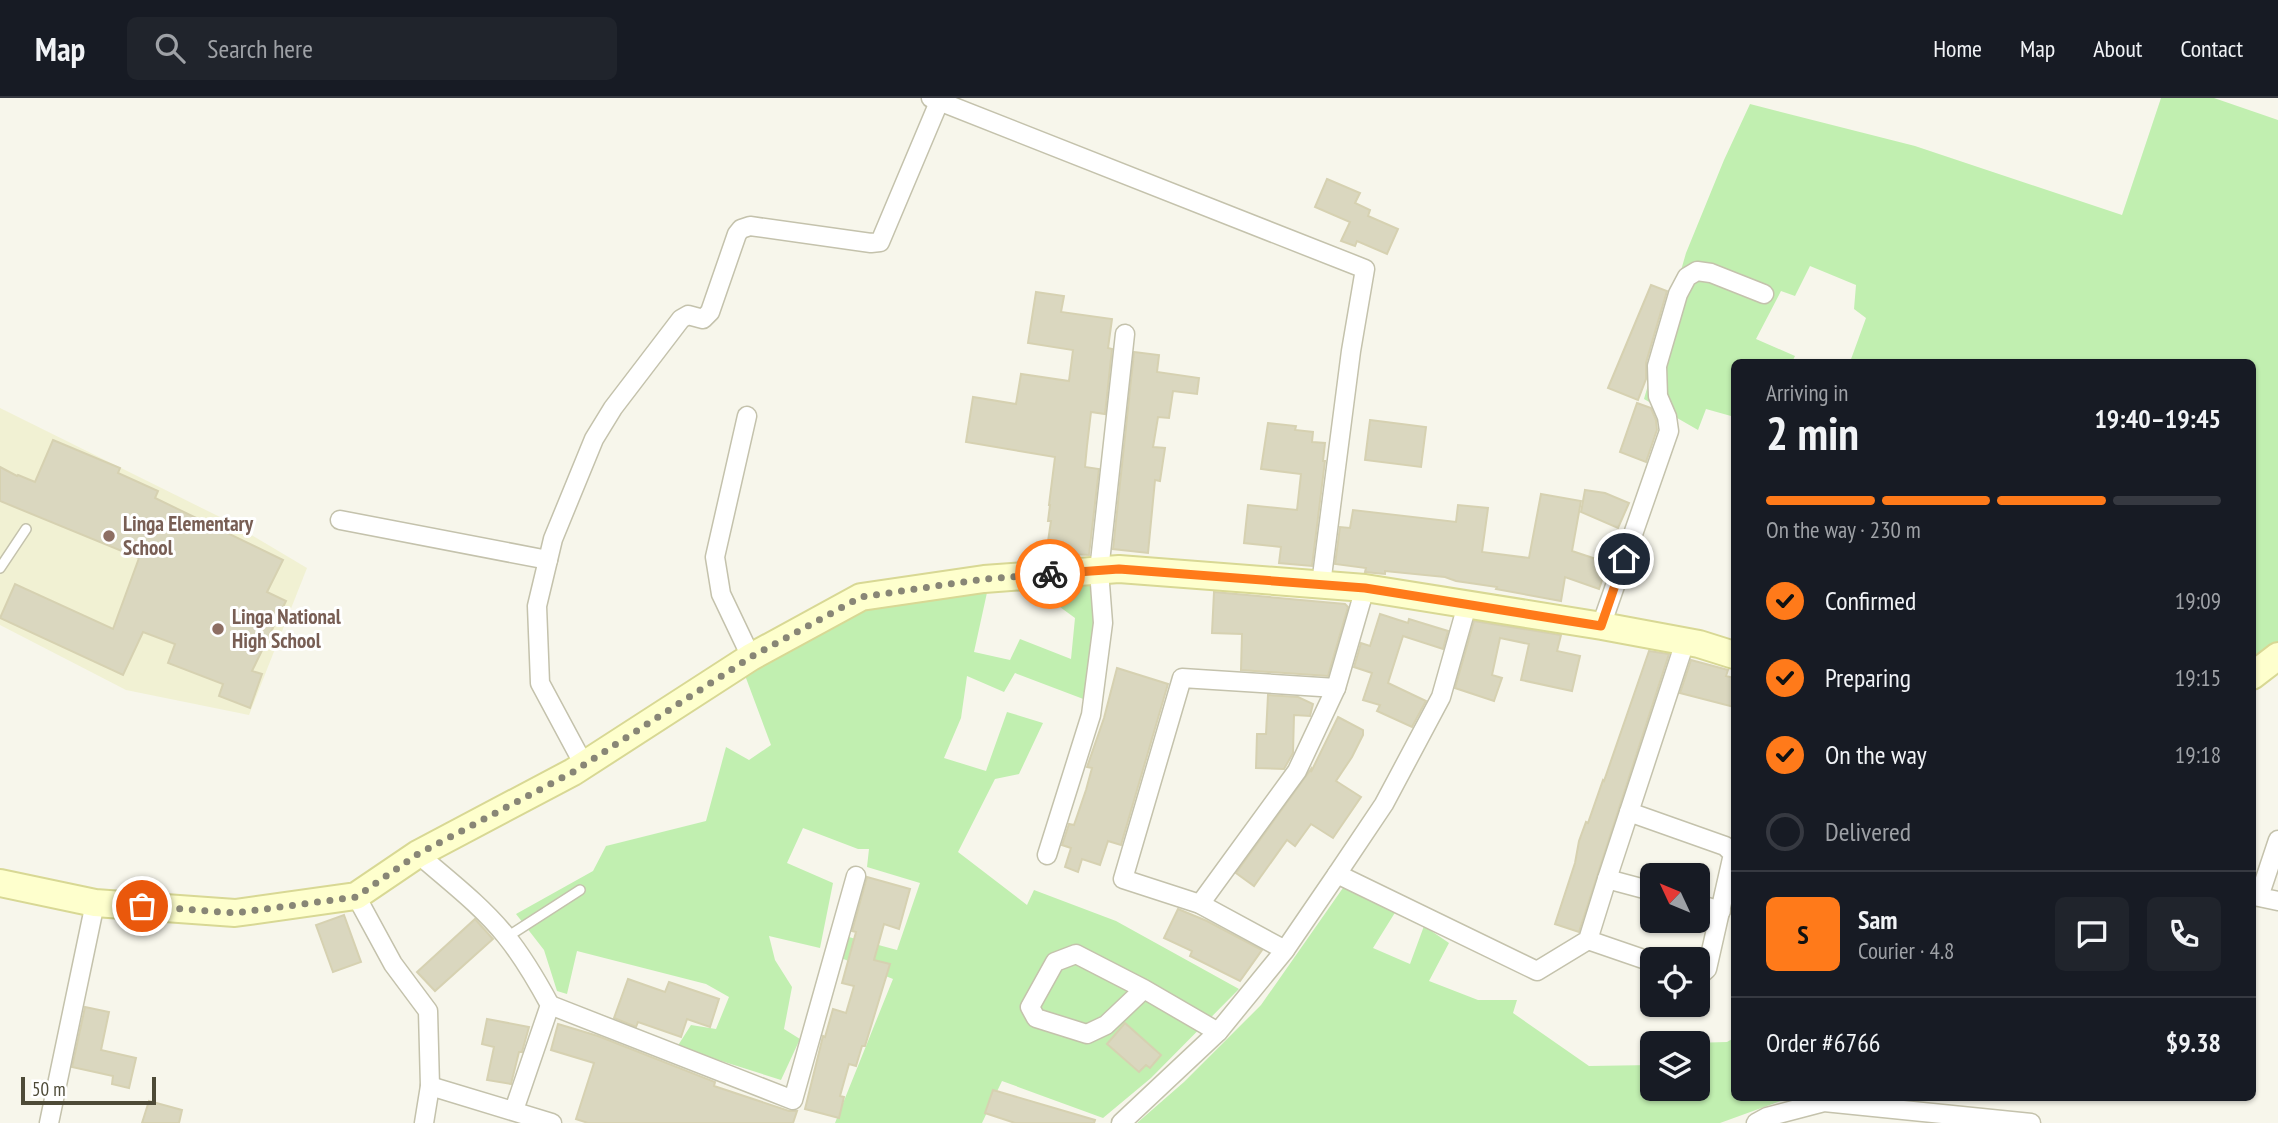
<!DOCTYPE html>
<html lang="en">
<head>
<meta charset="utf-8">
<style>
	:root { --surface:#171b24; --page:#20242c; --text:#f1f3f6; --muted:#9ea1a6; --line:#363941; --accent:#ff7a1a }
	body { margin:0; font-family:"PT Sans Narrow",sans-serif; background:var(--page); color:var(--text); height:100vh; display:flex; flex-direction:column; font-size:26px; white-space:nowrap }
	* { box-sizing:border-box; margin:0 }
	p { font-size:23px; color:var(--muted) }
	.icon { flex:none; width:38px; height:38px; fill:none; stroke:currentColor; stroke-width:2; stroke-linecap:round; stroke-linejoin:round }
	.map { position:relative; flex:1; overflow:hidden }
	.panel { position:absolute; left:1731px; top:261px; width:525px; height:742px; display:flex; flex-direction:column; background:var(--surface); border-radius:10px; box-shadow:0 2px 5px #0004 }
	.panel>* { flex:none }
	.needle { width:46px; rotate:314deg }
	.tools { position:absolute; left:1640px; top:765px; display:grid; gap:14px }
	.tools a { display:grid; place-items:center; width:70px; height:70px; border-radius:10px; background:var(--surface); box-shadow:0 2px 5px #0004; font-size:35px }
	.scale { position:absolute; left:21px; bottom:18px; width:135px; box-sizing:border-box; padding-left:7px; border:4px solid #4d4a37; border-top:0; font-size:19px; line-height:24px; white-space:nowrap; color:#4d4a37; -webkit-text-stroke:5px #fff; paint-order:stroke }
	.pin { position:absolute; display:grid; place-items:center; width:60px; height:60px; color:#fff; margin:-30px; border:4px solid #fff; border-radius:50%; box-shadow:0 2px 7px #0007 }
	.courier { position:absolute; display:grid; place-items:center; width:70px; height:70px; margin:-35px; border:5px solid #ff7a1a; border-radius:50%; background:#fff; color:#222; box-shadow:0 2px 9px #0007 }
	.head em { font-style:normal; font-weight:700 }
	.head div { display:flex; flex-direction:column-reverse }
	.head { display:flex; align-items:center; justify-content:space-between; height:119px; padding:0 35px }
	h1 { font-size:46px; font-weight:700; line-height:52px }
	.bar { display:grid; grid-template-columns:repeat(4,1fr); gap:10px 7px; align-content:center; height:84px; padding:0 35px }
	.bar i { height:9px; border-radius:5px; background:var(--line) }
	.bar .on { background:var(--accent) }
	.bar p { grid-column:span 4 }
	.line { display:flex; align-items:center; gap:18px; padding:0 35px; border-top:2px solid var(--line) }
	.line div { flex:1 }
	.round { display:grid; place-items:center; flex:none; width:74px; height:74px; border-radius:10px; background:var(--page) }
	ol { padding:0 35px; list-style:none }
	li { display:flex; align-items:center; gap:21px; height:77px }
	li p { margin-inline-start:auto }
	li .icon { padding:7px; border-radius:50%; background:var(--accent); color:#111; stroke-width:4 }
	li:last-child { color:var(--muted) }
	li i { width:38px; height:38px; border:4px solid var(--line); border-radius:50% }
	header { display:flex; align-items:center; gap:42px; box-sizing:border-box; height:98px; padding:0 35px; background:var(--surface); border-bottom:2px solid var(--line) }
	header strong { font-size:33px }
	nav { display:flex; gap:38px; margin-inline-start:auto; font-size:24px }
	.search { width:490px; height:63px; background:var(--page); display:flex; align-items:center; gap:18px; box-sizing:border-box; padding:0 24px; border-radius:10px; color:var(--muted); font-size:26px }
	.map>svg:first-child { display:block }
	.education { fill:#f1f1d3 }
	.green { fill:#c1efb0 }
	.building { fill:#dad7bf; stroke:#d6d1b1; stroke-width:2 }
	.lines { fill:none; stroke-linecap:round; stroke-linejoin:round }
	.lane-casing { stroke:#c4c2ac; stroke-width:12 }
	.street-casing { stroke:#c4c2ac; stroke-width:21 }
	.secondary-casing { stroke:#d8d894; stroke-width:30 }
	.lane { stroke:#fff; stroke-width:9 }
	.street { stroke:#fff; stroke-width:18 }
	.secondary { stroke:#feffcd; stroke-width:26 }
	.done { stroke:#888676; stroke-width:7; stroke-dasharray:0 12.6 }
	.route { stroke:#ff7a1a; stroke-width:9 }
	.education-dot { fill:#8d6e63; stroke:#fff; stroke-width:2.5 }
	.labels { text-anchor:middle; stroke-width:6; stroke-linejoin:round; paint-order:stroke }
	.education-label { font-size:21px; font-weight:bold; fill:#785e54; stroke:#fff; text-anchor:start }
</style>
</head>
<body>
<header>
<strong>Map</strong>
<div class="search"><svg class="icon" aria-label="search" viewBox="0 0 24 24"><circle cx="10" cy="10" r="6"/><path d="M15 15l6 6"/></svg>Search here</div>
<nav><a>Home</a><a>Map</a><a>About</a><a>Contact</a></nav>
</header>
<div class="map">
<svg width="2278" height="1025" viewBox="0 0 2278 1025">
	<rect width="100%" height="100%" fill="#f7f6eb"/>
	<path class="education" d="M0 310 226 422 307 470 249 617 126 592 0 527Z"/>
	<g class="green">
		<path d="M2161 0H2214L2278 22V549L2252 566V264H1850L1866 220 1854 211 1856 187 1810 168 1795 198 1781 193 1756 241 1795 258 1792 264H1734V314L1731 318 1706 311 1698 332 1644 301 1686 155 1724 62 1750 6 1915 48 2122 117Z"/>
		<path d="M1090 480 1096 518 1086 602 1015 575 1004 594 967 578 961 620 944 660 986 673 1007 614 1043 625 1019 676 995 681 958 754 1027 807 1034 792 1116 823 1239 891 1151 980 1103 1020 1002 983 982 1025H835L893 881 841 860 845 838 897 852 920 785 867 769 869 751H858L803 730 787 765 833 785 820 850 769 838 775 862 792 889 784 931 800 941 781 982 677 949 691 927 716 931 729 899 706 886 577 853 567 896 557 893 544 852 516 816 593 773 606 748 706 723 726 649 749 662 771 647 743 572 859 509 988 490 974 554 1010 562 1020 541 1071 561 1075 520 1049 501 1051 486Z"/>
		<path d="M1345 787 1396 813 1373 850 1410 866 1424 828 1449 845 1429 883 1478 902H1517L1513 915 1589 968 1652 967V990H1698V945H1691L1727 944 1734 940V999H1792L1720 1025H1137L1184 984 1261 907Z"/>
	</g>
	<g class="building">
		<path d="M1327 81 1360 95 1355 105 1370 112 1368 118 1398 131 1387 156 1357 143 1355 148 1341 143 1350 124 1315 109Z"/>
		<path d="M1651 187 1667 193 1646 265V281L1638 302 1608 290Z"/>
		<path d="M1036 194 1064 198 1061 214 1112 221 1108 250 1112 251 1105 316 1091 314 1087 348 1085 369 1099 371 1089 457 1070 456V459H1064L1046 457 1051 423H1048L1050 407H1049L1055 359 966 344 973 299 1016 306 1021 276 1069 283 1073 252 1028 245Z"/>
		<path d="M1134 254 1159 257 1157 274 1199 280 1197 296 1173 293 1169 320 1158 319 1153 349 1165 350 1160 383 1155 382 1148 455 1113 451Z"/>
		<path d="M1637 305 1651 310 1656 322 1657 332 1646 364 1620 354Z"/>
		<path d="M1370 322 1426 329 1421 369 1365 362Z"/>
		<path d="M1268 325 1296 328 1295 332 1313 334 1312 344 1325 345 1323 363H1325L1312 468 1279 465 1281 449 1244 445 1248 407 1297 412 1301 376 1261 371Z"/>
		<path d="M53 342 120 370 118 375 158 393 155 400 283 462 267 494 286 503 252 573 262 576 250 610 219 598 223 586 168 565 175 546 143 534 123 577 0 520 15 486 113 531 139 460 0 403V369L17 378 18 377 35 384Z"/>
		<path d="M1585 392 1605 395 1629 405 1618 430 1581 414Z"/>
		<path d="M1541 396 1581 403 1572 453 1608 465 1599 491 1565 479 1561 503 1496 491 1497 489 1456 483 1445 479 1385 473V476L1365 474 1366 470 1335 466 1340 429 1350 430 1353 412 1456 424 1458 407 1488 410 1482 454 1529 460Z"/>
		<path d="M1214 494 1345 506 1348 509 1328 578 1241 572 1242 536 1212 535Z"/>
		<path d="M1380 516 1408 525 1409 521 1448 533 1443 551 1403 538 1388 585 1426 603 1412 629 1377 613 1380 607 1363 602 1372 575 1354 569 1361 545 1370 548Z"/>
		<path d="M1474 523 1561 537 1557 553 1580 558 1572 593 1521 582 1529 546 1500 540 1492 577 1502 580 1494 603 1455 590Z"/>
		<path d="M1649 553 1669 556 1579 834 1555 826 1575 765 1579 743 1586 724 1588 725 1603 682 1604 683Z"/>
		<path d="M1691 562 1728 572 1726 578 1734 580V609L1680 595Z"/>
		<path d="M1117 570 1168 586 1121 747 1108 743 1100 767 1082 761 1078 774 1065 769 1071 750 1062 747 1069 726 1074 727 1086 692 1092 670 1087 669 1104 620Z"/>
		<path d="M1268 597 1298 599 1313 606 1310 618 1294 617 1293 655 1284 671 1256 670 1257 636H1266Z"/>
		<path d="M1338 619 1363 632V637L1352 659 1336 683 1361 699 1333 740 1311 726 1295 748 1287 742 1254 788 1236 775 1311 671V674Z"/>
		<path d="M867 779 910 791 899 831 884 826 874 862 890 866 865 948H862L856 968 849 966 840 998 844 999 839 1020 805 1011 823 938 825 939 833 911 846 915 854 888 842 885 856 834 852 833Z"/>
		<path d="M1178 811 1207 823 1262 852 1240 883 1190 858 1192 853 1164 840Z"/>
		<path d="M344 817 361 864 333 874 316 827Z"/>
		<path d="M475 821 493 841 435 893 417 874Z"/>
		<path d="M628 881 665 894 669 884 719 901 710 929 687 921 681 939 638 924 636 929 614 920Z"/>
		<path d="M85 909 109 914 101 952 136 960 129 990 112 986 113 978 72 969Z"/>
		<path d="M487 921 529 929 522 954H519L511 986 487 982 494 949 482 946Z"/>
		<path d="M1125 925 1161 957 1150 970 1146 967 1139 974 1107 946Z"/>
		<path d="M558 926 598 938 715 984 714 988 789 1013H797L793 1025H588L576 1021 594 965 551 952Z"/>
		<path d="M993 992 1095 1022 1094 1025H1015L985 1015Z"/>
		<path d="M149 1003 182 1012 179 1025H142Z"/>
	</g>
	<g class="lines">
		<defs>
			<g id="lane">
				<path d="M0 470 26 431"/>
				<path d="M507 839 580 792"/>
			</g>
			<g id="street">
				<path d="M931 0 1365 171 1351 253 1321 486"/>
				<path d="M747 318 715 459 721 496 751 559"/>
				<path d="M340 422 548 462"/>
				<path d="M1601 528 1669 333 1667 319 1658 298 1657 268 1678 196 1687 179 1697 173 1711 175 1764 196"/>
				<path d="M584 667 540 585 537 508 553 441 594 341 613 310 681 221 688 217 703 221 710 214 737 136 741 131 750 128 871 145 880 144 939 4"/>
				<path d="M1629 714 1725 748 1733 756 1707 871 1698 879"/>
				<path d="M2278 742 2259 799 2278 803"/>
				<path d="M418 756C448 782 481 807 506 838 523 859 537 883 550 907L514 1012"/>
				<path d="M1047 757 1091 617 1103 525 1099 473 1125 236"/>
				<path d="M1337 776 1537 873 1588 842 1607 781 1685 544"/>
				<path d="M1607 781 1652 793"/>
				<path d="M356 798 393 866 428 913 430 988 424 1025"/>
				<path d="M1200 806 1297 673 1336 590 1365 490"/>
				<path d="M1698 806 1721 813"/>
				<path d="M1588 842 1652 864"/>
				<path d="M1285 852 1200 806 1123 781 1182 580 1336 590"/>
				<path d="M1144 891 1106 927 1087 936 1036 920 1030 909 1055 864 1076 856 1144 891 1218 934"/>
				<path d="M550 907 793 1002 856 778"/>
				<path d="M430 988 552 1025"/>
				<path d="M49 1025 95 805"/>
				<path d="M1121 1025 1218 934 1285 852 1337 776 1384 706 1441 599 1467 507"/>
				<path d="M1756 1025 1767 1019 1824 1004 2031 1025"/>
			</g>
			<g id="secondary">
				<path d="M2252 578 2278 558"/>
				<path d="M0 785 95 805 235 815 356 798 418 756 573 674 751 559 861 499 984 481 1119 471 1365 490 1602 528 1699 546 1734 557"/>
			</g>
		</defs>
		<use href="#lane" class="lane-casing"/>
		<use href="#street" class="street-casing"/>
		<use href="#secondary" class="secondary-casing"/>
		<use href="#lane" class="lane"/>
		<use href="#street" class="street"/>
		<use href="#secondary" class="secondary"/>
	</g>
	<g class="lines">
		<path class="done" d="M142 808 235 815 356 799 418 756 573 674 751 559 861 499 984 481 1050 476"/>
		<path class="route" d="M1050 476 1119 471 1365 490 1601 528 1624 461"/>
	</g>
	<g class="education-dot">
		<circle cx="109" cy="438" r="7"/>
		<circle cx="218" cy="531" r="7"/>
	</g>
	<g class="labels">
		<g class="education-label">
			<text x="123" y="433">Linga Elementary<tspan x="123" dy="24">School</tspan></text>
			<text x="232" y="526">Linga National<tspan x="232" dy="24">High School</tspan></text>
		</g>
	</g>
</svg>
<div class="tools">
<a><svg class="needle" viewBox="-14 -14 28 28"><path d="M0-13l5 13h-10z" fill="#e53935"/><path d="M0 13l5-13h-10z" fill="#9ea1a6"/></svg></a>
<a><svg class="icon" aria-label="locate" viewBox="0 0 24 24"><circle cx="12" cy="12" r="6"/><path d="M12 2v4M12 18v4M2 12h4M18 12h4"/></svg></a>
<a><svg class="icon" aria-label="layers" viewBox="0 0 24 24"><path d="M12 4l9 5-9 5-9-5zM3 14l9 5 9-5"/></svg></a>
</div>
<div class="scale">50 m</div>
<div class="pin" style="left:142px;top:808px;background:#ea580c"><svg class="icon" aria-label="bag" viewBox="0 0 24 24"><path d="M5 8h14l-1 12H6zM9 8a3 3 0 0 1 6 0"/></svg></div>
<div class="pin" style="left:1624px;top:461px;background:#1f2937"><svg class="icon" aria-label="home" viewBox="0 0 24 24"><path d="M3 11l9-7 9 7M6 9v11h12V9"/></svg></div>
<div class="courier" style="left:1050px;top:476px"><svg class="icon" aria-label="bike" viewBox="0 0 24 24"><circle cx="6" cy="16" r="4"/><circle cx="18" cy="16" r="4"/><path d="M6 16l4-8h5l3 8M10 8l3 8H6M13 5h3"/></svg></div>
<section class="panel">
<div class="head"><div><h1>2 min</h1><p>Arriving in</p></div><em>19:40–19:45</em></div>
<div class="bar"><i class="on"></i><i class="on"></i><i class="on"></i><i></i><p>On the way · 230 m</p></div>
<ol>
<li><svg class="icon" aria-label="check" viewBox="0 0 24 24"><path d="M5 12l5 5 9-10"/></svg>Confirmed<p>19:09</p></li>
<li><svg class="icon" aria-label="check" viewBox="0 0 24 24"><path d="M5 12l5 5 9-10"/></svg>Preparing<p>19:15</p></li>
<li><svg class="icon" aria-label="check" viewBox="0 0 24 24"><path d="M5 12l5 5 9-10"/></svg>On the way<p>19:18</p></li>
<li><i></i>Delivered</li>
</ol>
<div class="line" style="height:126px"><b class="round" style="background:var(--accent);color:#111">S</b><div><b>Sam</b><p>Courier · 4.8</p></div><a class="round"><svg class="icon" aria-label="chat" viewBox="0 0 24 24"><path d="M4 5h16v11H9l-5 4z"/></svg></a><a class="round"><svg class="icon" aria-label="phone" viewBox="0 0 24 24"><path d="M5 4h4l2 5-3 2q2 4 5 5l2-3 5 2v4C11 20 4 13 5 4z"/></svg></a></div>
<div class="line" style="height:91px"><div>Order #6766</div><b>$9.38</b></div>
</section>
</div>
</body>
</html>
